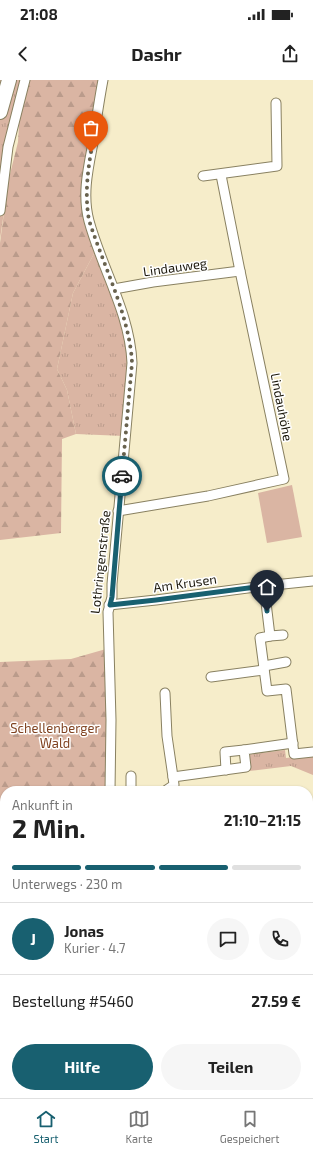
<!DOCTYPE html>
<html lang="de">
<head>
<meta charset="utf-8">
<style>
	:root { --surface:#fff; --page:#f6f6f6; --text:#222; --muted:#767676; --line:#e0e0e0; --accent:#186070 }
	body { margin:0; font-family:"Exo 2",sans-serif; background:var(--page); color:var(--text); height:100vh; display:flex; flex-direction:column; font-size:15px; white-space:nowrap }
	* { box-sizing:border-box; margin:0 }
	p { font-size:13px; color:var(--muted) }
	.icon { flex:none; width:22px; height:22px; fill:none; stroke:currentColor; stroke-width:2; stroke-linecap:round; stroke-linejoin:round }
	.map { position:relative; flex:1; overflow:hidden }
	.drawer { position:absolute; left:0px; top:706px; width:313px; height:312px; display:flex; flex-direction:column; background:var(--surface); border-radius:16px 16px 0 0; box-shadow:0 1px 3px #0004 }
	.drawer>* { flex:none }
	.pin { position:absolute; display:grid; place-items:center; width:34px; height:34px; color:#fff; margin:-41px -17px; border-radius:50% 50% 50% 0; rotate:-45deg; box-shadow:0 0 4px #0007 }
	.pin .icon { rotate:45deg }
	.courier { position:absolute; display:grid; place-items:center; width:40px; height:40px; margin:-20px; border:3px solid #186070; border-radius:50%; background:#fff; color:#222; box-shadow:0 1px 5px #0007 }
	.headline em { font-style:normal; font-weight:700 }
	.headline div { display:flex; flex-direction:column-reverse }
	.headline { display:flex; align-items:center; justify-content:space-between; height:68px; padding:0 12px }
	h1 { font-size:26px; font-weight:700; line-height:30px }
	.bar { display:grid; grid-template-columns:repeat(4,1fr); gap:6px 4px; align-content:center; height:48px; padding:0 12px }
	.bar i { height:5px; border-radius:3px; background:var(--line) }
	.bar .current { background:var(--accent) }
	.bar p { grid-column:span 4 }
	.line { display:flex; align-items:center; gap:10px; padding:0 12px; border-top:1px solid var(--line) }
	.line div { flex:1 }
	.round { display:grid; place-items:center; flex:none; width:42px; height:42px; border-radius:21px; background:var(--page) }
	.action { display:flex; gap:8px; margin-top:auto; padding:8px 12px }
	.action a { flex:1; height:46px; border-radius:24px; background:var(--accent); color:#fff; font-size:16px; font-weight:700; line-height:46px; text-align:center }
	.action a+a { background:var(--page); color:var(--text) }
	.status { display:flex; justify-content:space-between; align-items:center; height:28px; padding:0 20px; background:var(--surface); direction:ltr }
	.status svg { height:11px; fill:currentColor }
	header { display:flex; justify-content:space-between; align-items:center; height:52px; padding:0 12px; background:var(--surface); font-size:18px; font-weight:700 }
	.dock { display:flex; justify-content:space-around; align-items:center; height:56px; border-top:1px solid var(--line); background:var(--surface); font-size:11px; color:var(--muted) }
	.dock a { display:grid; justify-items:center; gap:2px }
	.dock .current { color:var(--accent) }
	.map>svg:first-child { display:block }
	.grass { fill:url(#grass-tufts) }
	.forest { fill:url(#forest-firs) }
	.park { fill:#dab5a3 }
	.lines { fill:none; stroke-linecap:round; stroke-linejoin:round }
	.minor-casing { stroke:#898161; stroke-width:11 }
	.primary-casing { stroke:#898161; stroke-width:16 }
	.minor { stroke:#fff; stroke-width:9 }
	.primary { stroke:#fff; stroke-width:14 }
	.done { stroke:#68624e; stroke-width:4; stroke-dasharray:0 7.2 }
	.route { stroke:#186070; stroke-width:5 }
	.labels { text-anchor:middle; stroke-width:3; stroke-linejoin:round; paint-order:stroke }
	.street-label { font-size:13px; fill:#1b170b; stroke:#fff }
	.park-label { font-size:13px; fill:#804220; stroke:#fff }
</style>
</head>
<body>
<div class="status"><b>21:08</b><svg viewBox="0 0 49 12"><path d="M0 12V9h3v3zM5 12V6h3v6zM10 12V3h3v9zM15 12V0h3v12zM26 1h20v11H26zM47 4h2v5h-2z"/></svg></div>
<header><svg class="icon" aria-label="back" viewBox="0 0 24 24"><path d="M15 5l-7 7 7 7"/></svg>Dashr<svg class="icon" aria-label="share" viewBox="0 0 24 24"><path d="M12 15V3M7 8l5-5 5 5M5 13v7h14v-7"/></svg></header>
<div class="map">
<svg width="313" height="1018" viewBox="0 0 313 1018">
	<defs>
		<pattern id="grass-tufts" width="24" height="20" patternUnits="userSpaceOnUse"><rect width="24" height="20" fill="#dab5a3"/><path d="M3 7l-1-3M5 7V3M7 7l1-3M15 17l-1-3M17 17v-4M19 17l1-3" fill="none" stroke="#ba9b8b"/></pattern>
		<pattern id="forest-firs" width="22" height="20" patternUnits="userSpaceOnUse"><rect width="22" height="20" fill="#dab5a3"/><path d="M5 1l3.5 6h-7zM16 11l3.5 6h-7z" fill="#ba9b8b"/></pattern>
	</defs>
	<rect width="100%" height="100%" fill="#f6edca"/>
	<g class="grass">
		<path d="M0 0H23L15 24 11 84 0 159Z"/>
		<path d="M97 168 112 208 128 271 124 356 76 354 67 310 57 289 73 213Z"/>
		<path d="M285 670 286 678 313 675V695L291 686 249 691 247 675Z"/>
	</g>
	<g class="forest">
		<path d="M27 0H101L84 111 97 168 73 213 57 289 67 310 76 354 62 359 61 453 0 460V163L8 102 18 62 20 27Z"/>
		<path d="M106 569 109 711H5V1013H308V978L313 982V1018H0V582L71 579Z"/>
	</g>
	<path class="park" d="M292 405 302 457 267 463 258 413Z"/>
	<g class="lines">
		<defs>
			<g id="minor">
				<path d="M103 0C99 21 96 42 93 63 88 89 82 115 89 141 102 189 130 233 132 283L112 504V517L108 532 111 640 110 711"/>
				<path d="M203 96 277 86 276 23"/>
				<path d="M0 131 8 67 25 0"/>
				<path d="M114 209 153 202 240 191"/>
				<path d="M118 431 208 416 284 399 240 191 221 95"/>
				<path d="M264 506 270 556 260 558 267 611 286 609 294 674 313 672"/>
				<path d="M109 525 156 520 264 506 313 501"/>
				<path d="M270 556 283 555"/>
				<path d="M264 586 286 582"/>
				<path d="M211 597 264 590"/>
				<path d="M165 613 167 656 173 697"/>
				<path d="M226 690 225 672 244 670"/>
				<path d="M131 711V696"/>
				<path d="M165 711 174 705 173 697 246 687 244 670 293 663"/>
				<path d="M308 748 313 746"/>
				<path d="M308 756 313 763"/>
				<path d="M308 776 313 773"/>
				<path d="M0 956 5 954"/>
				<path d="M308 976 313 980"/>
			</g>
			<path id="primary" d="M0 32 9 0"/>
		</defs>
		<use href="#minor" class="minor-casing"/>
		<use href="#primary" class="primary-casing"/>
		<use href="#minor" class="minor"/>
		<use href="#primary" class="primary"/>
	</g>
	<g class="lines">
		<path class="done" d="M91 72C87 96 85 117 89 140 103 185 130 237 132 283L122 396"/>
		<path class="route" d="M122 396 112 517 110 525 156 520 264 506 267 531"/>
	</g>
	<g class="labels">
		<g class="street-label">
			<text transform="translate(175 187) rotate(-8)" y="5">Lindauweg</text>
			<text transform="translate(282 327) rotate(79)" y="5">Lindauhöhe</text>
			<text transform="translate(100 482) rotate(-84)" y="5">Lothringenstraße</text>
			<text transform="translate(185 503) rotate(-8)" y="5">Am Krusen</text>
		</g>
		<g class="park-label">
			<text x="55" y="653">Schellenberger<tspan x="55" dy="15">Wald</tspan></text>
		</g>
	</g>
</svg>
<div class="pin" style="left:91px;top:72px;background:#ea580c"><svg class="icon" aria-label="bag" viewBox="0 0 24 24"><path d="M5 8h14l-1 12H6zM9 8a3 3 0 0 1 6 0"/></svg></div>
<div class="pin" style="left:267px;top:531px;background:#1f2937"><svg class="icon" aria-label="home" viewBox="0 0 24 24"><path d="M3 11l9-7 9 7M6 9v11h12V9"/></svg></div>
<div class="courier" style="left:122px;top:396px"><svg class="icon" aria-label="car" viewBox="0 0 24 24"><path d="M5 17H2v-5l4-1 3-4h7l3 4 3 1v5h-3M9 17h6M6 11h13"/><circle cx="7" cy="17" r="2"/><circle cx="17" cy="17" r="2"/></svg></div>
<section class="drawer">
<div class="headline"><div><h1>2 Min.</h1><p>Ankunft in</p></div><em>21:10–21:15</em></div>
<div class="bar"><i class="current"></i><i class="current"></i><i class="current"></i><i></i><p>Unterwegs · 230 m</p></div>
<div class="line" style="height:72px"><b class="round" style="background:var(--accent);color:#fff">J</b><div><b>Jonas</b><p>Kurier · 4.7</p></div><a class="round"><svg class="icon" aria-label="chat" viewBox="0 0 24 24"><path d="M4 5h16v11H9l-5 4z"/></svg></a><a class="round"><svg class="icon" aria-label="phone" viewBox="0 0 24 24"><path d="M5 4h4l2 5-3 2q2 4 5 5l2-3 5 2v4C11 20 4 13 5 4z"/></svg></a></div>
<div class="line" style="height:52px"><div>Bestellung #5460</div><b>27.59 €</b></div>
<div class="action"><a>Hilfe</a><a>Teilen</a></div>
</section>
</div>
<nav class="dock">
<a class="current"><svg class="icon" aria-label="home" viewBox="0 0 24 24"><path d="M3 11l9-7 9 7M6 9v11h12V9"/></svg>Start</a>
<a><svg class="icon" aria-label="map" viewBox="0 0 24 24"><path d="M3 6l6-2 6 2 6-2v14l-6 2-6-2-6 2zM9 4v14M15 6v14"/></svg>Karte</a>
<a><svg class="icon" aria-label="saved" viewBox="0 0 24 24"><path d="M7 4h10v16l-5-4-5 4z"/></svg>Gespeichert</a>
</nav>
</body>
</html>
